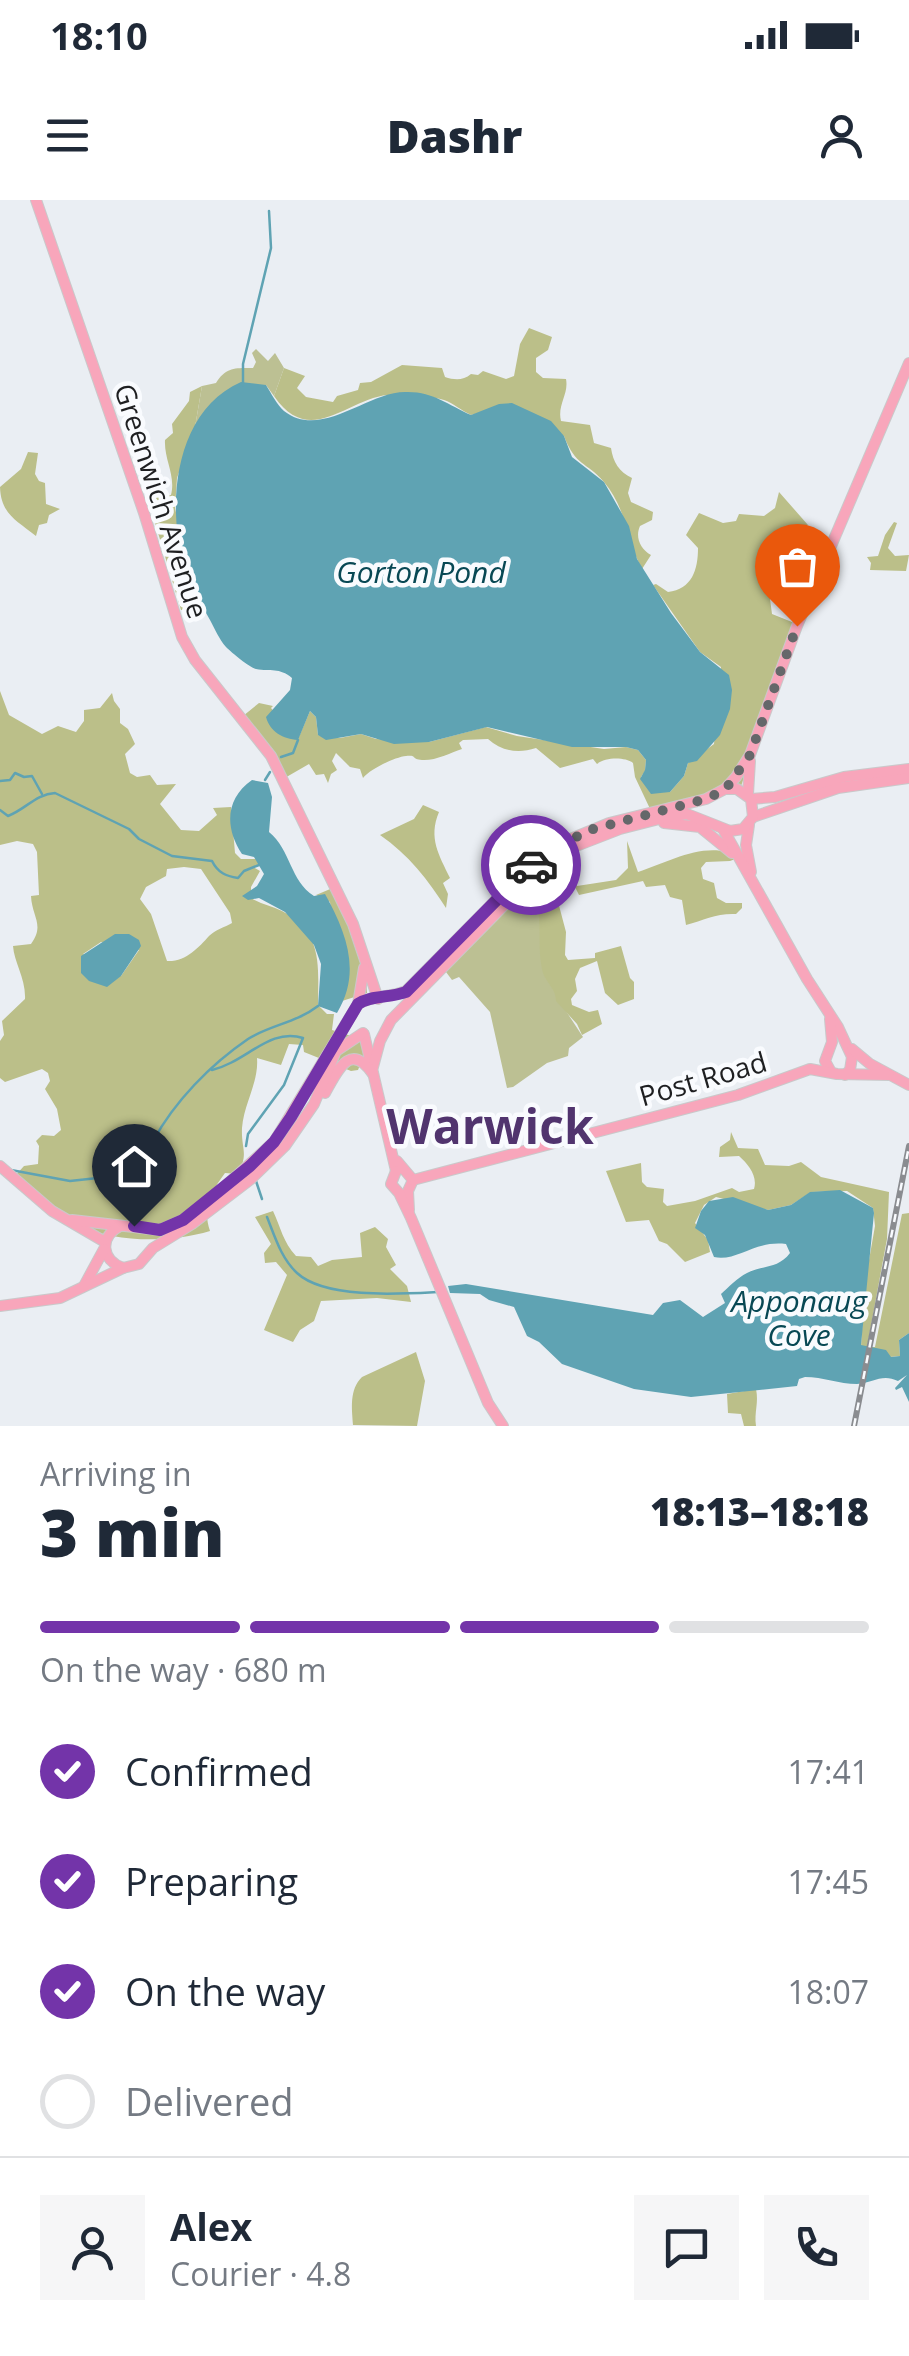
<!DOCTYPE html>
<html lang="en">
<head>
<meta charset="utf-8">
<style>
	:root { --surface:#fff; --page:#f6f6f7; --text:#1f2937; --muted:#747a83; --line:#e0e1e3; --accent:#7334a9 }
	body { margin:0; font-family:"Open Sans",sans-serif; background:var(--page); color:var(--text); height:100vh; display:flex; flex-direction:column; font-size:38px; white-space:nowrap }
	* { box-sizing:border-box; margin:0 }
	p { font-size:32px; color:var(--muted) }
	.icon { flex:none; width:55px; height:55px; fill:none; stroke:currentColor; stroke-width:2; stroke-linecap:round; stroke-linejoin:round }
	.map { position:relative; height:1226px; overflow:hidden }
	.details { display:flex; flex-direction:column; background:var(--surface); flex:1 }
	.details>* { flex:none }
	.pin { position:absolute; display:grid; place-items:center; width:85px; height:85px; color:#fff; margin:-102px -42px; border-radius:50% 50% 50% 0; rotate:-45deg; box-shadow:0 0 10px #0007 }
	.pin .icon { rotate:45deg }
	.courier { position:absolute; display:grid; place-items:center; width:100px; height:100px; margin:-50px; border:8px solid #7334a9; border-radius:50%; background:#fff; color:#222; box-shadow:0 2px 12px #0007 }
	.overview em { font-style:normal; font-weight:800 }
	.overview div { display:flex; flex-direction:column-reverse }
	.overview { display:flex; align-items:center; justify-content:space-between; height:170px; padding:0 40px }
	h1 { font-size:65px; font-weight:800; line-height:75px }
	.bar { display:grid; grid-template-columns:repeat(4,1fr); gap:15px 10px; align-content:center; height:120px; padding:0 40px }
	.bar i { height:12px; border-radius:8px; background:var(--line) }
	.bar .active { background:var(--accent) }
	.bar p { grid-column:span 4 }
	.line { display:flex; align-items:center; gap:25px; padding:0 40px; border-top:2px solid var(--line) }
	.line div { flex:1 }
	.round { display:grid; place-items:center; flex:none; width:105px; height:105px; border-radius:0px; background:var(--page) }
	ol { padding:0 40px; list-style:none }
	li { display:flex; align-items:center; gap:30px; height:110px }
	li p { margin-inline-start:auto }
	li .icon { padding:10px; border-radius:50%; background:var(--accent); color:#fff; stroke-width:4 }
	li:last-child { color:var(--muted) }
	li i { width:55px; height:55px; border:5px solid var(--line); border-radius:50% }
	.status { display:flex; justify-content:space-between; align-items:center; height:70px; padding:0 50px; background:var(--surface); direction:ltr }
	.status svg { height:28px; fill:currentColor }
	header { display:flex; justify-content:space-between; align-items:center; height:130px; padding:0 40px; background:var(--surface); font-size:45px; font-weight:800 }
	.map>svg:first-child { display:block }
	.green { fill:#bcc093 }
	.forest { fill:#bbbf89; fill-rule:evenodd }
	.water { fill:#5fa3b3 }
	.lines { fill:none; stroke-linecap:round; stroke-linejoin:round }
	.stream { stroke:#5fa3b3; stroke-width:2.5 }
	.major-casing { stroke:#c9c9ca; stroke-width:12 }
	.major { stroke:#f8a6bb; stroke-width:10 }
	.rail-casing { stroke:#8a8c90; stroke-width:6 }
	.rail { stroke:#f9fbfe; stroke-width:2.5; stroke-dasharray:8; stroke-linecap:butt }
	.done { stroke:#65676a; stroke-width:10; stroke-dasharray:0 18 }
	.route { stroke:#7334a9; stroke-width:12 }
	.labels { text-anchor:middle; stroke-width:9; stroke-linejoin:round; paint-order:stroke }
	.street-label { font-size:28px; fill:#1e1f21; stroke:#f9fbfe }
	.water-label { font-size:30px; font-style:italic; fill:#084854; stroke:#f9fbfe }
	.town-label { font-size:48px; font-weight:bold; fill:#51346e; stroke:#f9fbfe }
</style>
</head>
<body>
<div class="status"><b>18:10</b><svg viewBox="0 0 49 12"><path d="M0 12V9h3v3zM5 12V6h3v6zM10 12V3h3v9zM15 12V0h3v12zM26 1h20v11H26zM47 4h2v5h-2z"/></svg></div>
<header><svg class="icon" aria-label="menu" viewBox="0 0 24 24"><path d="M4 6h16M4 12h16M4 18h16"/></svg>Dashr<svg class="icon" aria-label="person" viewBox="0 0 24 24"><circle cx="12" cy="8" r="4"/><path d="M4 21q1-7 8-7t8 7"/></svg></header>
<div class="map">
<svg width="909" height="1226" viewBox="0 0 909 1226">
	<rect width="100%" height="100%" fill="#eaeef3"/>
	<g class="green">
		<path d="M256 149 268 161 275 153 284 168 274 196 266 185 195 227 202 186 216 183C226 167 235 168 253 168L256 162 252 153Z"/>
		<path d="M534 680 564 808 583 837 569 848 568 856 547 863 513 887 507 888 490 812 459 777 452 780 440 764Z"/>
	</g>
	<g class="forest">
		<path d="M529 128 552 137 548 150 536 158V172L543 178 566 179C569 194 557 205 561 221L590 225 594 243 611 248C613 262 619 272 632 278L628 293 631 302 653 312 652 320 640 326C635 337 640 349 651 355L642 369C627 342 627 309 604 282 586 261 576 267 564 236L487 211 471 215C462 211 453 203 444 200 429 196 404 193 388 195 348 198 310 249 274 196L284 168 305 176 297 188 306 197 333 202 337 196 358 190 360 183 371 182 402 165 442 168 445 177C454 180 463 181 471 174L478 175 483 171 506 179 514 176 520 144Z"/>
		<path d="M202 186 195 227 177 278 175 308 195 397 202 408 181 410 148 299 171 295C176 275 164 260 165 240L173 233 172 224 189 201 190 192Z"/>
		<path d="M28 252 38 253 35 274 39 281 45 283 46 304 60 309 49 315 47 323 39 325 36 336C16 320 1 314 0 287L21 269Z"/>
		<path d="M779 292 808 325 800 328 803 347 824 356 816 379C799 372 789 376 775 385L770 399 772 414 797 424 740 589 652 613 635 577 633 563C625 557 606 557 597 564L593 559 560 568 536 548C518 554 501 551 488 539L463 540 459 543 462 549C450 553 435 561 422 560 410 559 418 555 406 556 395 557 370 569 363 578L360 569 350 567 336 553 332 561 337 570 331 574 328 583 324 574 316 575 309 564 283 579 243 516 259 503 273 506 271 508 298 539 310 511 316 517 318 535 340 538 361 534 376 539 429 542 486 527 517 536 604 549 626 547 638 550 646 560 645 571 641 577 670 592 684 576 688 563 714 544 721 467 700 452 653 385 656 384 668 392C692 389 698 370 698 348L686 335 699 313 723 323 736 321 739 314 764 316 775 308Z"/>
		<path d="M894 322 897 323 888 348 895 356 909 355 906 371 870 370 871 363 867 357 878 356 885 335Z"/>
		<path d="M0 491 9 515 42 534 58 526 76 532 84 521V510L100 508 112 493 114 501 120 509V523L128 529 135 544 125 554 130 573 137 577 150 575 157 585 176 584 160 604 181 630 199 631 217 615 213 608 231 607 235 653 241 659H256L259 664 253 667 260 671 251 687V698C261 704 272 706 282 711 324 732 318 768 318 805L327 814H334L332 830 368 841 372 864 360 865 358 870 351 871 304 852 303 845 289 844 281 865 257 858C259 882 244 903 242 928 241 949 249 953 238 974L225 973C211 992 202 1008 210 1031 170 1043 116 1043 78 1025 55 1015 34 993 14 977L24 966 38 964 39 946 36 941 42 935 54 936 61 930 57 909 45 889 50 881 48 873 42 869 5 882 0 878V841L4 835 2 821 25 799C26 779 14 762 13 746L31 744C45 725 32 717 31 696L39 695 37 652 33 644 17 641 0 645ZM184 667 201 669 230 713 232 723C225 727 215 730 209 736 199 747 186 762 167 761L151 714 140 699 146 687 166 676 167 669ZM101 742 139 750 121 776 83 754Z"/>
		<path d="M423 605 439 612C428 638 439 655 450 678L443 683 448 694 446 708C429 681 408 654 380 635L414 619Z"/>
		<path d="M627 641 638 672C671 661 707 639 741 657L730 661 706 662 701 668 703 679 714 683 717 698 726 703H742V708L736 714C717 713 704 720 686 725L682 700 670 697 665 685 646 687 643 681 579 695 575 687 560 693 557 698 566 732 565 755 568 760 595 758V753L621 746 630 778 634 782V799L618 805 605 793 597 761 580 768 575 779 577 791 571 799 572 805 589 812 598 810 602 824 582 835 577 824 556 801C556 789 547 784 543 773 534 738 549 711 524 680L566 651 577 686 616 680 628 668Z"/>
		<path d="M335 687 366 776 367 793 342 801 330 702 316 695Z"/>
		<path d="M731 932 738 948 758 949 765 965 789 966 801 962 821 977 889 992 887 1039 867 1147H875L902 1014 909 1013V1133L899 1140 900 1156 890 1157 861 1146 865 1083 875 1026 873 1008 847 991 811 992 791 1005 768 1010 716 997 704 1005 695 1023 708 1040 710 1052 685 1062 667 1044 659 1041 649 1020 626 1022 606 971 641 963 642 982 647 987 664 989 663 1002 667 1006 695 1001 732 988 739 992 754 989C758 976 748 964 739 956L719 957 720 947 730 940Z"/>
		<path d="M273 1011C281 1028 283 1042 296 1056L311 1057 318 1066 332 1060 362 1057 360 1033 375 1027 388 1039 386 1047 396 1065 390 1069 407 1086 411 1102 377 1098 321 1101 314 1121 300 1130 293 1142 264 1130 287 1075 276 1062 265 1063 264 1053 271 1044 255 1017Z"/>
		<path d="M416 1152 425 1181 417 1226 353 1225C352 1208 349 1190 362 1177Z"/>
		<path d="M756 1189C759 1203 754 1212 756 1226H744L741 1214 728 1213 727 1194Z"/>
	</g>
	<g class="water">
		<path d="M241 182 266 185C271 193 277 205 284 211 321 240 367 192 405 192 433 191 448 205 471 215L499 204 512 203 551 221 564 236 572 257 604 282 629 326 637 359 671 413 700 452 729 475 732 490 730 509 720 535 697 561 688 563 684 576 670 592 651 594 640 579 645 570 646 560 638 550 626 547H572L487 527 429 542 394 544 361 534 326 540 318 535 316 517 310 511 298 540C283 539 270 532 266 517L290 490 292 478C279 467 271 472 256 469 249 467 232 453 226 447 219 439 215 429 210 420 200 402 190 386 184 365 166 304 175 211 241 182Z"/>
		<path d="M252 580 268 583 272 597 269 632C291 650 290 681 314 696L325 694C346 732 362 772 337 813L318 806 321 764 314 745 285 712 259 698 248 700 242 696 257 686 264 674 254 657 242 654C224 627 226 598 252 580Z"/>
		<path d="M115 734H129L139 740 141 746 121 776 107 787 89 781 81 773V756Z"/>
		<path d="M840 990 873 1008 874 1013 861 1145 886 1150 891 1157 900 1156 899 1140 909 1133V1202L902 1187 896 1190 895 1188 907 1175 898 1181C882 1173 873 1183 857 1184 839 1184 823 1177 805 1177L799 1179 797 1186 691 1197 634 1189 562 1164 539 1142 527 1136 514 1107 489 1100 480 1094 450 1093 448 1086 466 1084 653 1115 663 1103 680 1100 703 1117 725 1103 721 1094C729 1087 737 1078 747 1073 763 1065 778 1069 790 1053L786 1044C754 1040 737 1062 714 1057L705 1035 695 1028 701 1011 709 1001 733 997 768 1010 791 1005 810 992Z"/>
	</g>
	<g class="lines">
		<g class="stream">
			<path d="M243 185V164L271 48 269 11"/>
			<path d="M281 557 293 553 298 540"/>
			<path d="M265 580 270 572"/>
			<path d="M0 581 10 580 15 573 24 577 32 576 42 594"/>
			<path d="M0 610 8 616C26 609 36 594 55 593L129 629 139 639 172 656 212 661C218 673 226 676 238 678L244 671 259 665"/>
			<path d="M212 870C246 862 270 827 303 838L284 885 248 934 246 946"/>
			<path d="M11 970 70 981 107 977 121 952 153 941C175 901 210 865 248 839 270 825 296 823 318 806"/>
			<path d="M256 981 262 999"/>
			<path d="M267 1017C275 1037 281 1058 297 1073 325 1099 400 1094 437 1092"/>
		</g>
		<defs>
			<g id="major">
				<path d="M36 0 144 313 182 437 195 460 271 556 353 724 378 799"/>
				<path d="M748 594 750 561"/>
				<path d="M751 599 775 597 844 577 909 569"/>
				<path d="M753 617 838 588 909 578"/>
				<path d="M664 623 700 627 732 653"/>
				<path d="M749 625 746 645 751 672"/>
				<path d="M723 629 807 779 838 827 852 857 850 870 845 875"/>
				<path d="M358 804 364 768"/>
				<path d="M830 819 832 842 825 861 831 872"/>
				<path d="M364 834 396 971"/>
				<path d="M852 849 870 864 909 885"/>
				<path d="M373 867 380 841 391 820 522 687 566 650 620 629 667 617 687 614 730 631 743 629 753 617 751 599 737 589H726"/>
				<path d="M325 893C338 870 350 841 373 874"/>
				<path d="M397 961 413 980 408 991 409 1010"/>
				<path d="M0 966 52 1011 105 1042"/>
				<path d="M396 971 391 984 399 993 411 1018 488 1203 503 1226"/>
				<path d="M413 980 738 895 810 869 837 874 889 875"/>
				<path d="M72 1020 160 1030 183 1020 211 999 274 942 358 804C371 795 390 798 406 791L524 672 563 642 609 623 706 599 725 589 736 577 750 555 797 426 909 163"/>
				<path d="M120 1026C99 1037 101 1060 123 1068"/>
				<path d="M84 1086 104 1049"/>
				<path d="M0 1106 60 1098 123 1068 139 1064 153 1048 192 1024 251 979 285 946 314 904 336 851 363 833"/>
			</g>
		</defs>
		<use href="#major" class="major-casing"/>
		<use href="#major" class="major"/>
		<defs>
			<path id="rail" d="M854 1226 909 946"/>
		</defs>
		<use href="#rail" class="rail-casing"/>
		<use href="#rail" class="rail"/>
	</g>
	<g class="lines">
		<path class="done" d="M531 665 586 631 706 599 725 590 750 555 797 426"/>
		<path class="route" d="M134 1026 160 1030 183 1020 250 966 274 942 291 917 358 804C371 795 390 798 406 792L531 665"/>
	</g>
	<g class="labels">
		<g class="street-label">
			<text transform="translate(161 301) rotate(72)" y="10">Greenwich Avenue</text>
			<text transform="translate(703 879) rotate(-16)" y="10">Post Road</text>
		</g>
		<g class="water-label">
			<text x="421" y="383">Gorton Pond</text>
			<text x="799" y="1112">Apponaug<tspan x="799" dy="34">Cove</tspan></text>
		</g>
		<g class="town-label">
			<text x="490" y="944">Warwick</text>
		</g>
	</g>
</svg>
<div class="pin" style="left:797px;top:426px;background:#ea580c"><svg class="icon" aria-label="bag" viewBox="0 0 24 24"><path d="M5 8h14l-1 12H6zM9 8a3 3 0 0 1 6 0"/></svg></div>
<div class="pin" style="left:134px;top:1026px;background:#1f2937"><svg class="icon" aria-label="home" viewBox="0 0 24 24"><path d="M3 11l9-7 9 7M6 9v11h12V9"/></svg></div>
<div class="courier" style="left:531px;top:665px"><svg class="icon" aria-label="car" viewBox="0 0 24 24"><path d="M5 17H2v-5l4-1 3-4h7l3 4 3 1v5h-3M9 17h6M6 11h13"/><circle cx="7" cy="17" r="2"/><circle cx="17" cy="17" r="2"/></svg></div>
</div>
<section class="details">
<div class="overview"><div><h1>3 min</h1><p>Arriving in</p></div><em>18:13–18:18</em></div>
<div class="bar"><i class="active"></i><i class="active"></i><i class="active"></i><i></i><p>On the way · 680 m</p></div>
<ol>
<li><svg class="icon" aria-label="check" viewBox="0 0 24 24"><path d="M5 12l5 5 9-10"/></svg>Confirmed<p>17:41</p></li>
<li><svg class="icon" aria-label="check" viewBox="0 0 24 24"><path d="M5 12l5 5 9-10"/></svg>Preparing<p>17:45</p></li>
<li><svg class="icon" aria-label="check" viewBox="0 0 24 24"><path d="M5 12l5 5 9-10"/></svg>On the way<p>18:07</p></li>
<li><i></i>Delivered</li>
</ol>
<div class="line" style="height:180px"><a class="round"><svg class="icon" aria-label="person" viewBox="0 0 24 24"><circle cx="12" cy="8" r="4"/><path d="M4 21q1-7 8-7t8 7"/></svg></a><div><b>Alex</b><p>Courier · 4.8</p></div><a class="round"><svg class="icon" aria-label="chat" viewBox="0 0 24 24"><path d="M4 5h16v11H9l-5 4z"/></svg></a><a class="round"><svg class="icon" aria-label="phone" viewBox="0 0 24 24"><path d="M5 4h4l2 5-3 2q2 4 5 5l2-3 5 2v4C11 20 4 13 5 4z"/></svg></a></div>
</section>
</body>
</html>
